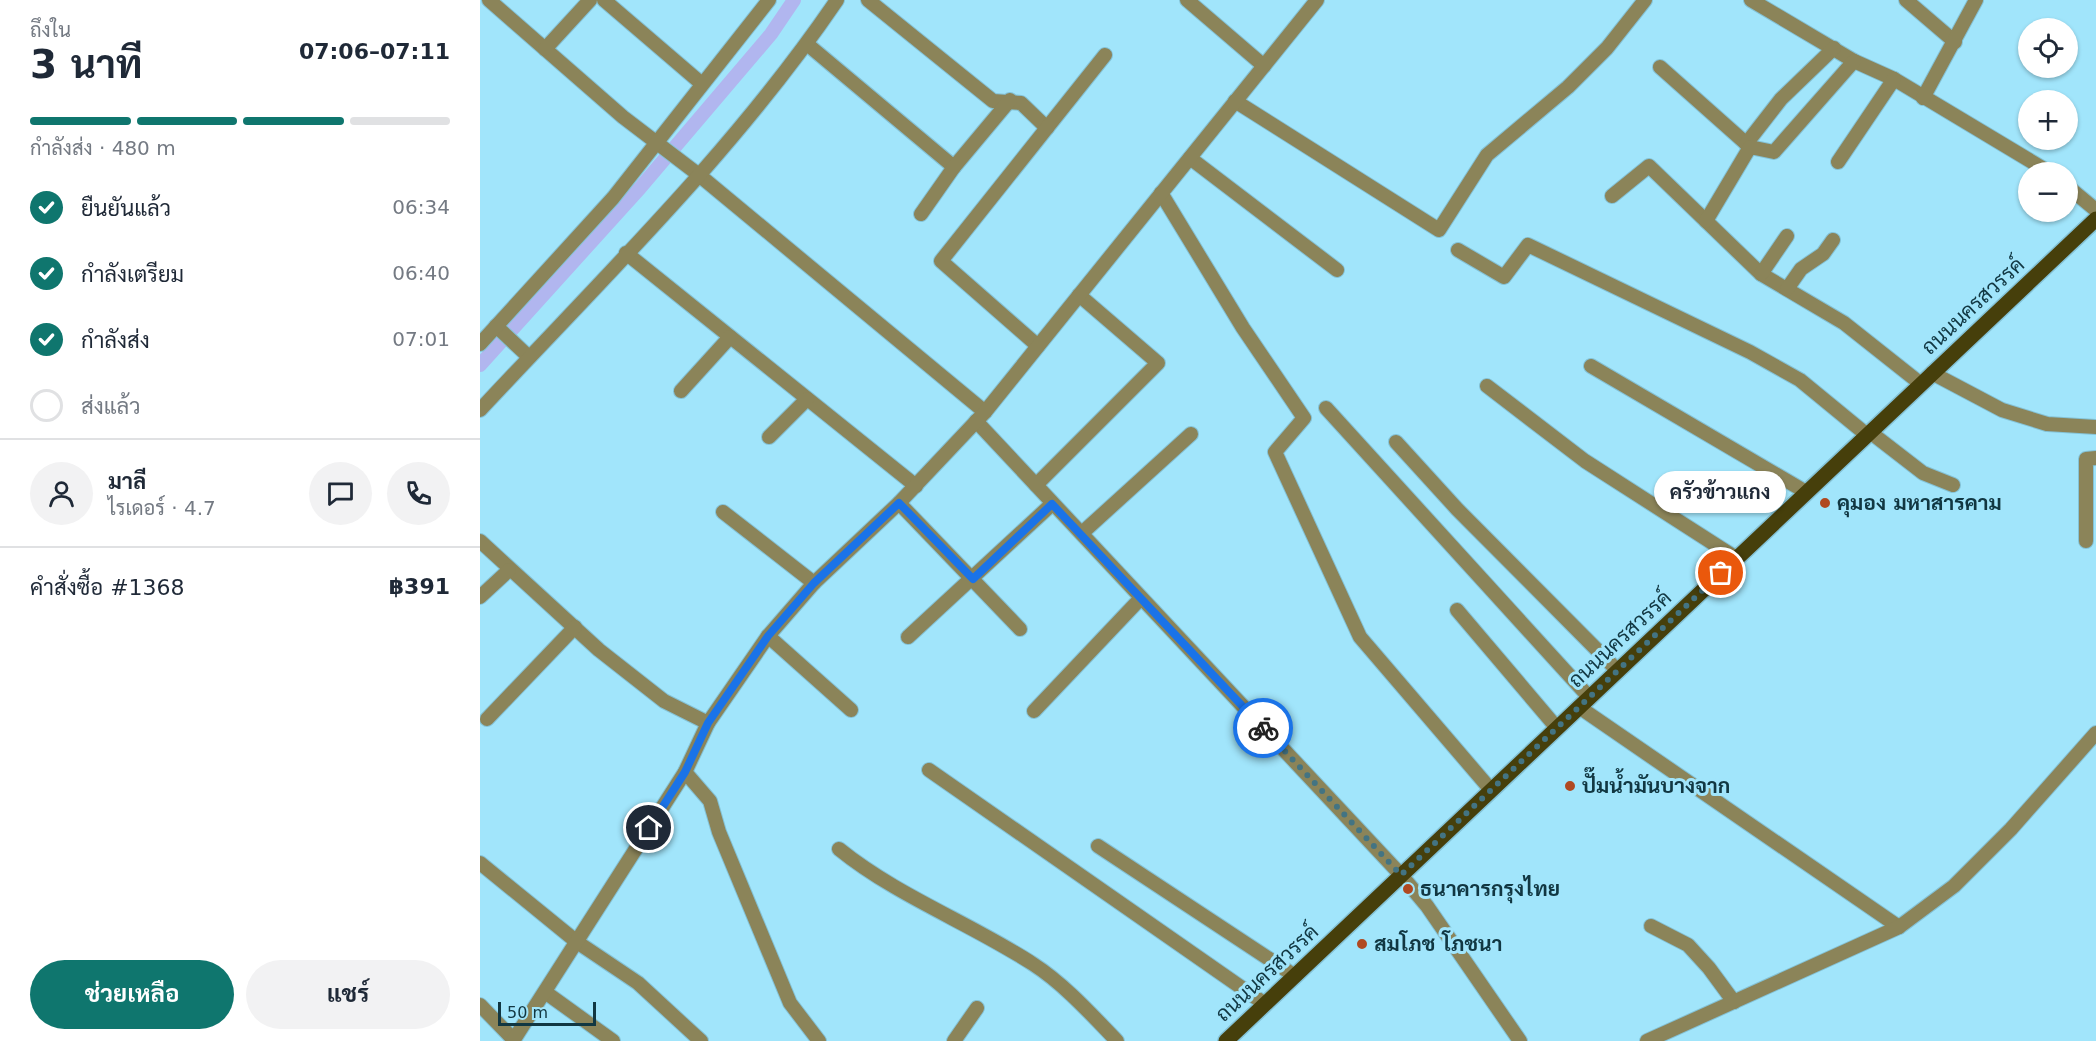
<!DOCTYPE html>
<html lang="th">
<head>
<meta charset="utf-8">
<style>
	:root { --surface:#fff; --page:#f2f2f3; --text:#1f2937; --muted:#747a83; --line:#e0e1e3; --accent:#0f766e }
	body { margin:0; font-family:"DejaVu Sans",Sarabun,sans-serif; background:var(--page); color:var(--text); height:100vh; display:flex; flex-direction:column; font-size:22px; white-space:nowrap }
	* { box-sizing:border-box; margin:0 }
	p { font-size:20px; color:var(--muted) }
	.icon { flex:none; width:33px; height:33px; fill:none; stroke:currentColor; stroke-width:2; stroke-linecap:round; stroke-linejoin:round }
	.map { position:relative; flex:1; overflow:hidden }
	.sheet { display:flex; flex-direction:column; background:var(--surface); width:480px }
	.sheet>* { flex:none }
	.fabs { position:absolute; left:1538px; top:18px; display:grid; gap:12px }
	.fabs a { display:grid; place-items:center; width:60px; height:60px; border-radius:50%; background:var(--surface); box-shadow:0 2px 4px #0004; font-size:30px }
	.scale { position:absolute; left:18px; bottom:15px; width:98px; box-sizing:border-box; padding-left:6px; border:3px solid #113742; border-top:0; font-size:16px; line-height:21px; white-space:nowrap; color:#113742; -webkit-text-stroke:4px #a1e5fb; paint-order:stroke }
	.pin { position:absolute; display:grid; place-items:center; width:51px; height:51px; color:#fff; margin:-26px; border:3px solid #fff; border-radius:50%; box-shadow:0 2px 6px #0007 }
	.courier { position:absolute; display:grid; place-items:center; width:60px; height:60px; margin:-30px; border:4px solid #1a73e8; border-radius:50%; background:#fff; color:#222; box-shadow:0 2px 8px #0007 }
	.bubble { position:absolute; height:42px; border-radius:21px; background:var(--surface); box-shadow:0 2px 4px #0004; font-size:20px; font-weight:700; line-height:42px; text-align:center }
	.overview em { font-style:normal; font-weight:700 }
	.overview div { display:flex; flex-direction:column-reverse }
	.overview { display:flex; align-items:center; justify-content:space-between; height:102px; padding:0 30px }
	h1 { font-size:39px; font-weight:700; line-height:45px }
	.bar { display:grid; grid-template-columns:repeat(4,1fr); gap:9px 6px; align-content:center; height:72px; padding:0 30px }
	.bar i { height:8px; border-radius:4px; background:var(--line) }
	.bar .selected { background:var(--accent) }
	.bar p { grid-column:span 4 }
	.line { display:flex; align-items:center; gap:15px; padding:0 30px; border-top:2px solid var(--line) }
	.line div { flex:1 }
	.round { display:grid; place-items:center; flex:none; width:63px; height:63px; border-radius:32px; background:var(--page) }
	ol { padding:0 30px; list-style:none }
	li { display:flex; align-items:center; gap:18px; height:66px }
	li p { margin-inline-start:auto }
	li .icon { padding:6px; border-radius:50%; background:var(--accent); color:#fff; stroke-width:4 }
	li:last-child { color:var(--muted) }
	li i { width:33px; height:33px; border:3px solid var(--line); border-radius:50% }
	.cta { display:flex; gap:12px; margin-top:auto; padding:12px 30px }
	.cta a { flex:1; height:69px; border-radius:36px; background:var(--accent); color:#fff; font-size:24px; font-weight:700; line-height:69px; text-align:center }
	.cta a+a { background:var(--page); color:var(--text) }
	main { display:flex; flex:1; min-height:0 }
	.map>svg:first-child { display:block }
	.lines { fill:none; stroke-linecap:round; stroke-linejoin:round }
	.canal { stroke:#b1b6ef; stroke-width:14 }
	.minor-casing { stroke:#84c2d6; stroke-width:16 }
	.major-casing { stroke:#84c2d6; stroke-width:18 }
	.minor { stroke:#8b8459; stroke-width:14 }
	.major { stroke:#463f0b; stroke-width:15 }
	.done { stroke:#437483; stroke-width:6; stroke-dasharray:0 10.8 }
	.route { stroke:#1a73e8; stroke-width:8 }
	.poi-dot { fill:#b04921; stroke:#a1e5fb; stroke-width:2 }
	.labels { text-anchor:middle; stroke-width:6; stroke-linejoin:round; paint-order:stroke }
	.street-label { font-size:21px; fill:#113742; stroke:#a1e5fb }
	.poi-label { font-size:21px; font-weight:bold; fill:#113742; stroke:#a1e5fb; text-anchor:start }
</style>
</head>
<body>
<main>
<section class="sheet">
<div class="overview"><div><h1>3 นาที</h1><p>ถึงใน</p></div><em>07:06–07:11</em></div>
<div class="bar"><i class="selected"></i><i class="selected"></i><i class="selected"></i><i></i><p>กำลังส่ง · 480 m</p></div>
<ol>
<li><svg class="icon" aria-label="check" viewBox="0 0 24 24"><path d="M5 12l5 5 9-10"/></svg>ยืนยันแล้ว<p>06:34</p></li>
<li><svg class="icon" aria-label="check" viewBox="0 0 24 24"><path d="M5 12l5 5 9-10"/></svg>กำลังเตรียม<p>06:40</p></li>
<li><svg class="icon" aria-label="check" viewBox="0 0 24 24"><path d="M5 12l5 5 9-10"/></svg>กำลังส่ง<p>07:01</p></li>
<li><i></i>ส่งแล้ว</li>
</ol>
<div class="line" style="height:108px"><a class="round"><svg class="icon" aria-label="person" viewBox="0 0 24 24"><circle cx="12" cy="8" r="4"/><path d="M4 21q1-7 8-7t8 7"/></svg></a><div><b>มาลี</b><p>ไรเดอร์ · 4.7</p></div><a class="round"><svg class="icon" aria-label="chat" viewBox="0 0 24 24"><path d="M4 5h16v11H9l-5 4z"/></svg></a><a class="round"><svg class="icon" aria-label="phone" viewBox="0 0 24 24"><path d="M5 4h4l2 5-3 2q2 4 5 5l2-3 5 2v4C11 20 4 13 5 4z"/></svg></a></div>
<div class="line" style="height:78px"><div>คำสั่งซื้อ #1368</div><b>฿391</b></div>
<div class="cta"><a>ช่วยเหลือ</a><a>แชร์</a></div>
</section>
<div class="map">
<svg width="1616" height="1041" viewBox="0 0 1616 1041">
	<rect width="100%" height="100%" fill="#a1e5fb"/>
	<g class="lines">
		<path class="canal" d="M0 365 160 188 291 34 314 0"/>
		<defs>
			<g id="minor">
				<path d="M9 0 143 117 219 175 505 412"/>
				<path d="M124 0 222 84"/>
				<path d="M388 0 513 101 541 103 567 128"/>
				<path d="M707 0 784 66"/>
				<path d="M1271 0 1374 61 1414 79 1569 172"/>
				<path d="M1426 0 1475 42"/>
				<path d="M327 44 474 167"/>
				<path d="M65 49 110 0"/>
				<path d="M1180 67 1270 147"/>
				<path d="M1443 98 1496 0"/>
				<path d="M755 101 959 230 1007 155 1088 87 1127 48 1165 0"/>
				<path d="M1266 144 1301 99 1354 48"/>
				<path d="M710 158 857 270"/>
				<path d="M1358 162 1414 79"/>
				<path d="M1587 186 1616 210"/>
				<path d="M681 193 763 328 824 418 795 452 880 637 1011 790"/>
				<path d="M1132 196 1169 166 1281 274 1364 323 1441 384"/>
				<path d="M441 214 474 167 530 100"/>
				<path d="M1226 221 1270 147 1294 152 1374 61"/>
				<path d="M978 250 1024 277 1048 245 1270 352 1320 380 1387 435"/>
				<path d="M146 253 436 486"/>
				<path d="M1281 274 1307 236"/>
				<path d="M1307 289 1321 269 1343 254 1353 240"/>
				<path d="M16 326 49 357"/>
				<path d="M0 344 133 198 289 0"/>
				<path d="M558 346 461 261 625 55"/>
				<path d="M1111 366 1326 492"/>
				<path d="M1452 373 1522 410 1567 424 1616 427"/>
				<path d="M1007 386 1105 461 1256 558"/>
				<path d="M201 391 250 337"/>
				<path d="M846 408 1109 697"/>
				<path d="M0 410C123 278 255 150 357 0"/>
				<path d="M496 421 921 875 947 906 1040 1041"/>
				<path d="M1390 432 1443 473 1473 485"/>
				<path d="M289 437 327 399"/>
				<path d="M916 442 977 509 1138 671"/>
				<path d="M556 485 678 363 599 295"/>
				<path d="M419 503 540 629"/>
				<path d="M243 512 334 583"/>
				<path d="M602 533 711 434"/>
				<path d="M0 541 119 650 184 701 228 723"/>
				<path d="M1606 541V459L1616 458"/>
				<path d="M0 597 29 570"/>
				<path d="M977 610 1077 728"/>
				<path d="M288 636 371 710"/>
				<path d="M428 637 572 504"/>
				<path d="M1099 707 1419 927"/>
				<path d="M554 711 661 598"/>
				<path d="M7 719 95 627"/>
				<path d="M449 770 785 1004"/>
				<path d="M205 772 230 801 239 832 310 1003 339 1041"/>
				<path d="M618 846 815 976"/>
				<path d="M359 849C417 896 490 923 553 964 584 984 611 1014 637 1041"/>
				<path d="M0 863 97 942 158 983 221 1041"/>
				<path d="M1171 926 1208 945 1229 968 1254 1002"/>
				<path d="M65 992 133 1041"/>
				<path d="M0 1005 34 1040"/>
				<path d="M33 1041 205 772 228 723 288 636 334 583 419 503 505 412 837 0"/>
				<path d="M474 1041 497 1008"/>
				<path d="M1167 1041 1419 927 1474 886 1531 829 1616 733"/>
			</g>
			<path id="major" d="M746 1041 1616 219"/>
		</defs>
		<use href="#minor" class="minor-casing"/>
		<use href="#major" class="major-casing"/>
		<use href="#minor" class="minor"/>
		<use href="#major" class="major"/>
	</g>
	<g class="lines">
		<path class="done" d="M783 728 921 875 1241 573"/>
		<path class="route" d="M169 828 205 772 228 723 288 636 334 583 419 503 493 579 572 504 783 728"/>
	</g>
	<g class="poi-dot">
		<circle cx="1345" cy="503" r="6"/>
		<circle cx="1090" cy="786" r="6"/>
		<circle cx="928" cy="889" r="6"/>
		<circle cx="882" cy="944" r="6"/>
	</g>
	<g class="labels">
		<g class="street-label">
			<text transform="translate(1493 306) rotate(-43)" y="7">ถนนนครสวรรค์</text>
			<text transform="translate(1140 639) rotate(-43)" y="7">ถนนนครสวรรค์</text>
			<text transform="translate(787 973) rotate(-43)" y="7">ถนนนครสวรรค์</text>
		</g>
		<g class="poi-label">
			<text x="1357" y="510">คุมอง มหาสารคาม</text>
			<text x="1102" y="793">ปั๊มน้ำมันบางจาก</text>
			<text x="940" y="896">ธนาคารกรุงไทย</text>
			<text x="894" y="951">สมโภช โภชนา</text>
		</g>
	</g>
</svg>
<div class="fabs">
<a><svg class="icon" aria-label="locate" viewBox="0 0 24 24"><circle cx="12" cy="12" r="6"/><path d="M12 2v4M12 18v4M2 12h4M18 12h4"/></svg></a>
<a>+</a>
<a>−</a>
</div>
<div class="scale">50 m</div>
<div class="pin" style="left:1241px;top:573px;background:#ea580c"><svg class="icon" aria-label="bag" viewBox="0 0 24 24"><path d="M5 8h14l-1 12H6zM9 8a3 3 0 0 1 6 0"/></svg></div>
<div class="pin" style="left:169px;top:828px;background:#1f2937"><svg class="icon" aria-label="home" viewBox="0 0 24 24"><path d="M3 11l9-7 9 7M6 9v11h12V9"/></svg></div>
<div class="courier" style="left:783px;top:728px"><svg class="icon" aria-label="bike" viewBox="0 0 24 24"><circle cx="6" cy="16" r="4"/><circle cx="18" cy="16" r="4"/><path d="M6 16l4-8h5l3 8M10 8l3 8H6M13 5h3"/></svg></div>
<div class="bubble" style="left:1174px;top:471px;width:132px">ครัวข้าวแกง</div>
</div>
</main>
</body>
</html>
